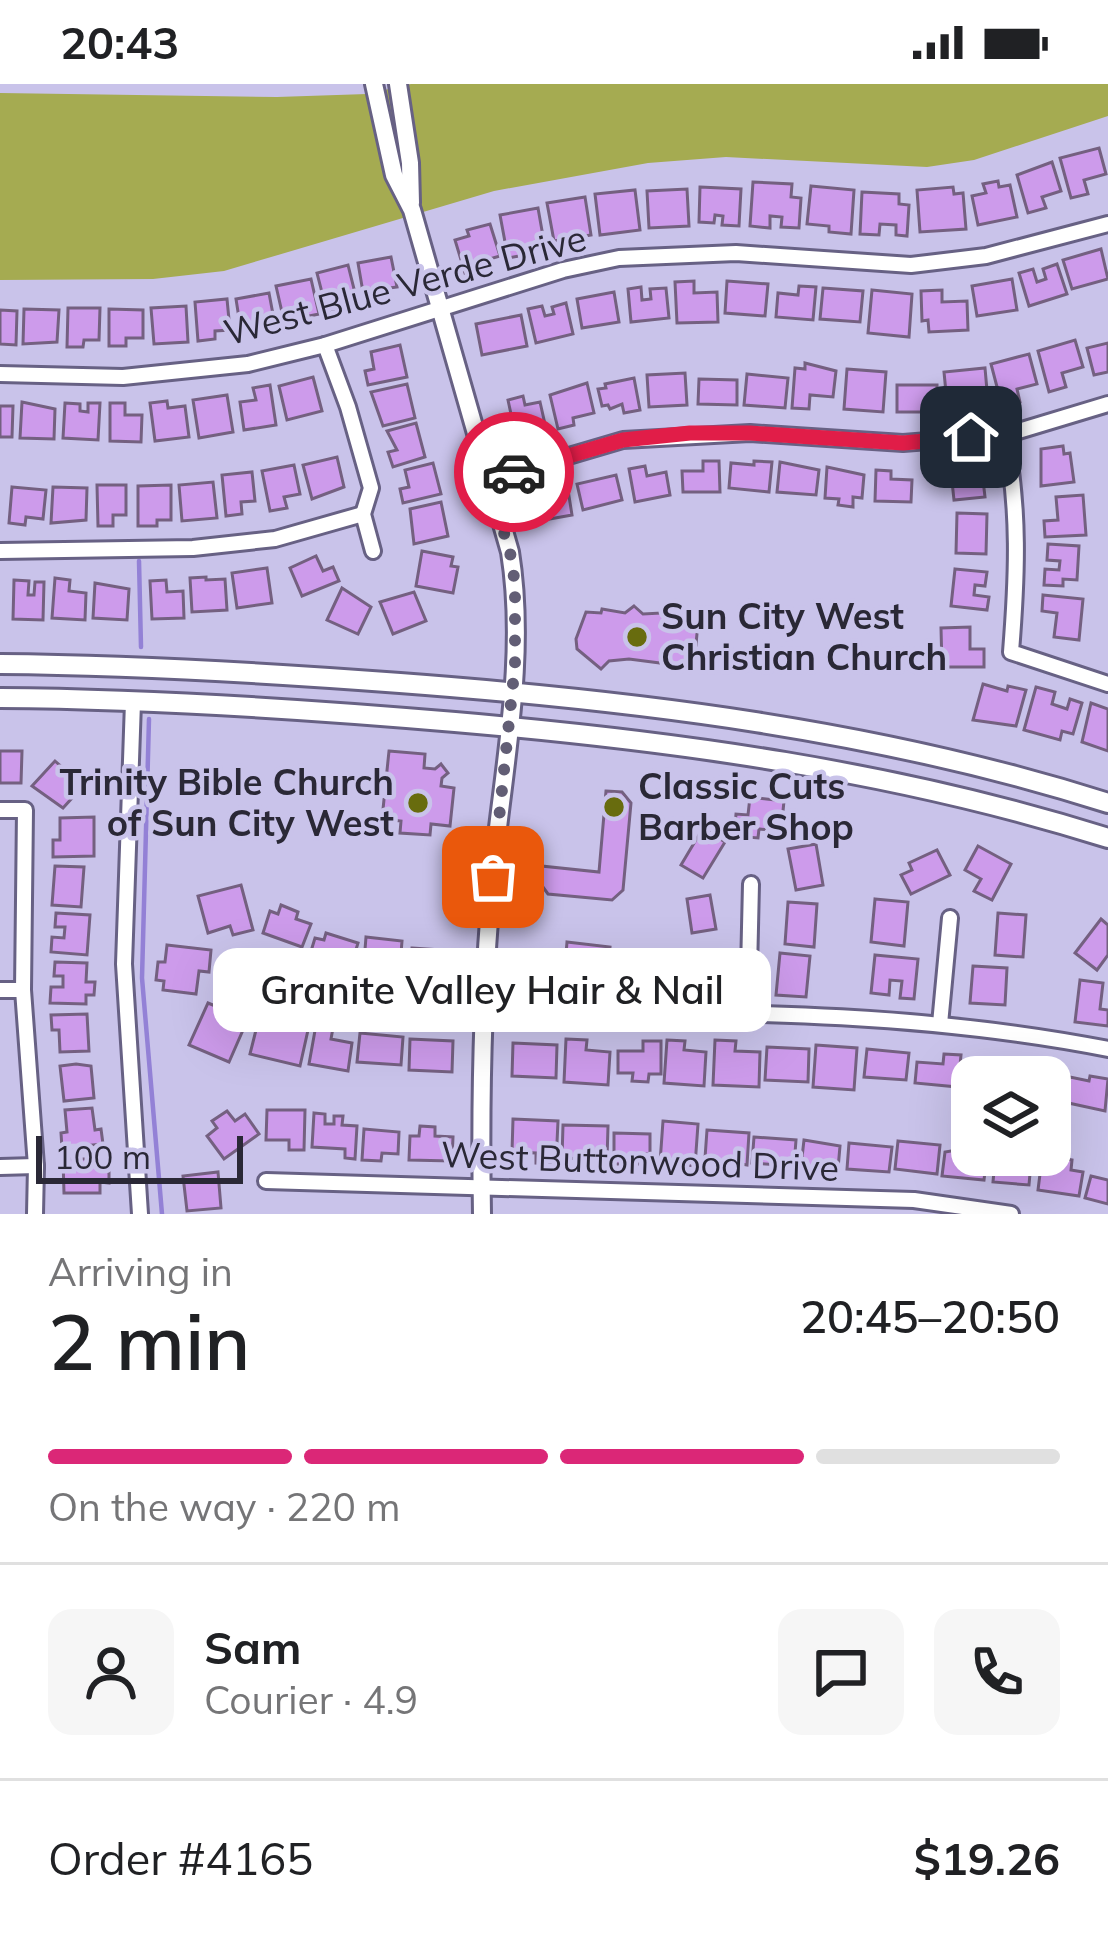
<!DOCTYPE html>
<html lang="en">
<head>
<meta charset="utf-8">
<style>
	:root { --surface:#fff; --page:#f6f6f6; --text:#202124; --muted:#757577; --line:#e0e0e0; --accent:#db2777 }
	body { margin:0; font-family:Mulish,sans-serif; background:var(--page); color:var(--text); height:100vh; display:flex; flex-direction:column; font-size:45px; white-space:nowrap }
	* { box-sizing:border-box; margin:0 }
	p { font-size:39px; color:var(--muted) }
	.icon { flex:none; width:66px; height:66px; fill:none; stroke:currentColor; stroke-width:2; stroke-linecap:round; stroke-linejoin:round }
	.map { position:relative; height:1130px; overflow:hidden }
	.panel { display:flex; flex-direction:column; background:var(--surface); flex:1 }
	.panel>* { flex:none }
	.tools { position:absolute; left:951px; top:972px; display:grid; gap:24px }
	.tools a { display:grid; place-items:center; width:120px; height:120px; border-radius:24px; background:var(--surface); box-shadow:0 12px 48px #0002; font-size:60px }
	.scale { position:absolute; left:36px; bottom:30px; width:207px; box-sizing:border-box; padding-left:12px; border:6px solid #2a2836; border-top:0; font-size:33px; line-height:42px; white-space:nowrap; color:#2a2836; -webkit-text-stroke:9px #c9c3ea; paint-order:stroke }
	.pin { position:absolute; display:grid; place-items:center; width:102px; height:102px; color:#fff; margin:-51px; border-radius:24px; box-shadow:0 6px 18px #0006 }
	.courier { position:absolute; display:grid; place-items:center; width:120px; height:120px; margin:-60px; border:9px solid #e11d48; border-radius:50%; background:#fff; color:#222; box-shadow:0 3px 15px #0007 }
	.bubble { position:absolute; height:84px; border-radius:24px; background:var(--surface); box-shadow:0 12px 48px #0002; font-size:39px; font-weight:600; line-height:84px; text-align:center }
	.headline em { font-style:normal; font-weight:600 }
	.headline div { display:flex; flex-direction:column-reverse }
	.headline { display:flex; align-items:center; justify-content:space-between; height:204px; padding:0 48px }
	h1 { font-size:78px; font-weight:600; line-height:90px }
	.bar { display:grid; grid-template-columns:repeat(4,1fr); gap:18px 12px; align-content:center; height:144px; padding:0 48px }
	.bar i { height:15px; border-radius:9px; background:var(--line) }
	.bar .active { background:var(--accent) }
	.bar p { grid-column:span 4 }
	.line { display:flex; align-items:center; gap:30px; padding:0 48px; border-top:3px solid var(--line) }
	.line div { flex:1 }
	.round { display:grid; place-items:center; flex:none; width:126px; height:126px; border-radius:24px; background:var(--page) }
	.status { display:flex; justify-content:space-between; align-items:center; height:84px; padding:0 60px; background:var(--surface); direction:ltr }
	.status svg { height:33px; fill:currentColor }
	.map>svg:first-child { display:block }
	.green { fill:#a5ab51 }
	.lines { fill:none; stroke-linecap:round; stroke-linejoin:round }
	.stream { stroke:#9381d6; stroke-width:4.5 }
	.building { fill:#cd9beb; stroke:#746080; stroke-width:3 }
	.minor-casing { stroke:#676184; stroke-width:20 }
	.tertiary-casing { stroke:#676184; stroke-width:22 }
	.secondary-casing { stroke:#676184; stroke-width:24 }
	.minor { stroke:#fff; stroke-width:14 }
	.tertiary { stroke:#fff; stroke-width:16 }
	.secondary { stroke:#fff; stroke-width:18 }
	.done { stroke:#625e75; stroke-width:12; stroke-dasharray:0 21.6 }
	.route { stroke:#e11d48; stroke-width:15 }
	.poi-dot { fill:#686c0e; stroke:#c9c3ea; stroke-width:4.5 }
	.labels { text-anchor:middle; stroke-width:9; stroke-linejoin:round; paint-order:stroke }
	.street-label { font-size:36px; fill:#2a2836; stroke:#c9c3ea }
	.poi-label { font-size:36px; font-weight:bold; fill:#2a2836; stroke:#c9c3ea; text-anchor:start }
</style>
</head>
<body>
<div class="status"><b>20:43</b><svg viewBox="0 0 49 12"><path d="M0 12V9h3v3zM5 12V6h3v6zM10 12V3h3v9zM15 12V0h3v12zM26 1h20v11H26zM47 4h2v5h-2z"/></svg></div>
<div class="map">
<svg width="1108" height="1130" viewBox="0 0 1108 1130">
	<rect width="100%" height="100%" fill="#c9c3ea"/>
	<path class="green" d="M411 0H1108V32L974 76 927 83 726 73 648 79 494 107 224 187 153 195 0 196V9L277 13 367 10Z"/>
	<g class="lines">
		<g class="stream">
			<path d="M139 477 141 563"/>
			<path d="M149 635 142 894 162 1130"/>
		</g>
	</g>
	<g class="building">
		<path d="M1099 64 1106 90 1084 96 1088 110 1071 114 1060 74Z"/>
		<path d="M1052 78 1061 107 1042 113 1046 124 1028 129 1017 91Z"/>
		<path d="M998 97 999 103 1010 101 1017 133 978 141 972 112 986 109 983 100Z"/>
		<path d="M753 98 792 100 791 113 801 114 799 144 781 143 782 133 770 132V144L750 142Z"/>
		<path d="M811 102 854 106 851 150 829 148V142L807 140Z"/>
		<path d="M700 103 741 105 739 142 722 141 723 132 715 131 714 139 699 138Z"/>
		<path d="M953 103 954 110 963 109 966 145 920 148 917 106Z"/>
		<path d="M687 105 689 142 649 144 647 107Z"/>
		<path d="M635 106 640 146 600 151 595 110Z"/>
		<path d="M862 108 899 110V120L909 121 907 152 896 151V141L880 140 879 151 860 150Z"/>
		<path d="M585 113 591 151 554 157 547 119Z"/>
		<path d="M538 124 544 158 528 161 530 170 508 174 500 131Z"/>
		<path d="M490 140 500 172 479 178 481 184 465 189 455 156 469 152 467 146Z"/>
		<path d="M1101 165 1108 195 1072 205 1063 176Z"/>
		<path d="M391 173 397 203 382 205 383 211 364 214 358 179Z"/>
		<path d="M1057 180 1067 210 1029 222 1019 189 1033 185 1037 198 1046 195 1043 185Z"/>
		<path d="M348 181 355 209 340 213 343 224 327 228 317 189Z"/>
		<path d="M311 195 319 230 284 237 276 202Z"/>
		<path d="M1012 195 1017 226 977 232 972 202Z"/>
		<path d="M694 197V209L717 208 718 238 677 239 675 198Z"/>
		<path d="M727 197 768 200 765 232 725 229Z"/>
		<path d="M799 202 816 203 813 236 776 233 778 209 798 211Z"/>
		<path d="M641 203 642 216 651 215 650 205 666 204 669 234 631 238 628 205Z"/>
		<path d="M823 204 863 207 860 238 820 235Z"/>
		<path d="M872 206 912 210 909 253 868 249Z"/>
		<path d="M942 206V218L967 217 968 246 929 248 928 236 922 237 921 207Z"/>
		<path d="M614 208 619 238 582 244 577 215Z"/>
		<path d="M269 209 275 241 241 247 236 215Z"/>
		<path d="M227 215 230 246 215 247V255L198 257 195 218Z"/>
		<path d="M566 219 573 250 536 259 528 225 542 222 545 232 554 230 552 223Z"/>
		<path d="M186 222 188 258 154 260 151 224Z"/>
		<path d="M68 224H100L99 256H84L83 263H67Z"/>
		<path d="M24 225 59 226 57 258 23 260Z"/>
		<path d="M109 225 143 226V254H126V262H109Z"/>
		<path d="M0 226 17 227 16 261 0 260Z"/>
		<path d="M521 231 527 262 482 271 476 240Z"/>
		<path d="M1075 256 1083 283 1062 289 1066 303 1049 308 1038 267Z"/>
		<path d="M1108 259V288L1094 291 1087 264Z"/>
		<path d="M400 261 407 293 368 301 365 287 374 285 371 268Z"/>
		<path d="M1029 270 1037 300 1017 305 1020 318 1002 322 991 280Z"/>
		<path d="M805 279 836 287 833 313 810 311 809 325 792 324 795 284 805 285Z"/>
		<path d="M985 284 988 318 966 320 967 327 948 329 944 288Z"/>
		<path d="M847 285 886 288 883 328 844 325Z"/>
		<path d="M685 289 687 321 649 323 647 291Z"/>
		<path d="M747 290 788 294 785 324 744 321Z"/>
		<path d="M313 293 322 327 287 336 279 302Z"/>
		<path d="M634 294 640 326 624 329 622 320 610 325 608 321 602 322 598 305 606 304 605 300Z"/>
		<path d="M699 295 737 296V321L698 320Z"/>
		<path d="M587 299 594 329 573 334 574 341 558 345 550 311Z"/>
		<path d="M407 300 415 334 383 342 371 308Z"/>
		<path d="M270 301 276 341 244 346 240 318 256 316 253 304Z"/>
		<rect x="897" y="301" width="40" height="27"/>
		<path d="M227 311 233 348 199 354 193 316Z"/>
		<path d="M523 312 525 321 540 318 547 349 533 352 531 343 508 348 505 331 511 330 508 316Z"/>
		<path d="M167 317 168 324 185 322 189 353 155 357 150 319Z"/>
		<path d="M22 318 55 325 54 355 20 354Z"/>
		<path d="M65 319 80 320V327L88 328V319H100L98 356 63 354Z"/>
		<path d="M110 319H125V331H142L141 358 110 357Z"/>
		<path d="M0 322H13L12 353H0Z"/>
		<path d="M416 339 425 373 393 383 388 368 397 366 387 347Z"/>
		<path d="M1063 362 1064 370 1070 369 1074 398 1041 402V365Z"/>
		<path d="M337 373 344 403 312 415 303 381Z"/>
		<path d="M703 377H719L720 408H683L682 387H703Z"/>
		<path d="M754 377 772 378 769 408 729 404 731 379 754 381Z"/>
		<path d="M976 377 977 397 983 396 985 413 954 416 950 379Z"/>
		<path d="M780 378 819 386 816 411 777 408Z"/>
		<path d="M433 379 441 410 403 419 400 405 409 403 405 386Z"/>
		<path d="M294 381 300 410 284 413 287 424 270 427 262 387Z"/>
		<path d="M645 382 647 392 666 388 670 411 635 418 629 385Z"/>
		<path d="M827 383 864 391 862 414 853 413V423L838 421 839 415 825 414Z"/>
		<path d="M876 386 891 387V395L912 396 911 418 875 417Z"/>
		<path d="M252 388 255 417 241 418 242 430 226 432 222 391Z"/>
		<path d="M616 391 622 416 583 426 577 400Z"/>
		<path d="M213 398 217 434 182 437 179 401Z"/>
		<path d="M97 401H126V431H113V442H98Z"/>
		<path d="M171 401V436H157V442H138V402Z"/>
		<path d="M12 403 46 406 43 435 26 433 25 441 9 439Z"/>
		<path d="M53 403 87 404 86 436 51 439Z"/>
		<path d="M568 406 572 431 533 438 528 413Z"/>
		<path d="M1083 411 1086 451 1045 453 1044 437 1058 436 1056 413Z"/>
		<path d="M441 418 448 452 414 460 410 425Z"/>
		<path d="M957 429 987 430 986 470 956 469Z"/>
		<path d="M1048 460 1079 462 1077 496 1063 495V502L1044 501 1045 485 1059 486 1060 477 1047 476Z"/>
		<path d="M422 467 453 473 451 482 458 483 453 509 416 502Z"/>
		<path d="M316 472 323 487 333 483 339 497 302 512 290 484Z"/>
		<path d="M267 484 272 519 237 524 232 489Z"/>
		<path d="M955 485 987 488 985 502 975 501 974 511 989 513 987 526 951 522Z"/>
		<path d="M206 493V496L225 495 227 526 192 528 190 494Z"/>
		<path d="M55 494 70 496 69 507 86 509 85 536 52 534Z"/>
		<path d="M14 496 29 497 28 511H34L35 498H44L43 536 13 535Z"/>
		<path d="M166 496 167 508 183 507 184 534 152 535 150 497Z"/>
		<path d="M95 499 129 505 127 536 93 534Z"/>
		<path d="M342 504 371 523 358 550 327 536Z"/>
		<path d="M414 508 426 537 393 550 380 518Z"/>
		<path d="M1043 511 1083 515 1079 556 1054 553 1057 529 1042 527Z"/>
		<path d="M634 522 643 530 699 527 695 572 692 571 691 583 629 575 609 577 601 585 577 565 576 555 586 528 601 529 602 525 625 529Z"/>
		<path d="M970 543V565H984V583H942L941 544Z"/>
		<path d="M983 600 1007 607 1008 602 1026 606 1016 642 973 636Z"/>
		<path d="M1036 603 1055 608 1052 620 1067 625 1070 615 1082 619 1073 650 1062 647 1060 656 1024 646Z"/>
		<path d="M1091 619 1108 625V667L1082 658Z"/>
		<path d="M0 667H22L21 699H0Z"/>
		<path d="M389 667 425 670 424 684 435 685 441 680 448 689 442 694 441 702 454 704 450 742 431 740 430 751 400 749 401 737 382 735Z"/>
		<path d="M55 677 83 702 63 724 32 702Z"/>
		<path d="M606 707 622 708 631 719 623 806 612 816 548 810 540 799 541 782 599 788Z"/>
		<path d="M750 713 784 717 781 747 759 745 758 754 734 752 736 730 748 731Z"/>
		<path d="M94 733V772L53 773V756H60V734Z"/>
		<path d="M703 744 725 758 703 794 681 781Z"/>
		<path d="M816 760 823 801 796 806 788 765Z"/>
		<path d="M978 762 1011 780 992 816 974 807 981 795 965 786Z"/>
		<path d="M937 766 950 791 911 810 901 791 912 786 909 779Z"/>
		<path d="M55 782 84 783 81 823 52 821Z"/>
		<path d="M241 801 253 846 233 851 230 842 208 849 198 812Z"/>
		<path d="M710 811 716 845 692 849 687 815Z"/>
		<path d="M875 815 908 818 904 862 871 858Z"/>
		<path d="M788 818 817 820 814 863 785 860Z"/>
		<path d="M281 821 298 828 296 835 311 840 302 863 263 849 270 827 278 830Z"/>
		<path d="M56 829 90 831 87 871 51 868 52 853 64 854 65 843H55Z"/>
		<path d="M998 829 1026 831 1023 873 995 871Z"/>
		<path d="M1101 835 1108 841V871L1097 886 1075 869Z"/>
		<path d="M326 849 358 859 349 889 308 877 315 854 324 856Z"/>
		<path d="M366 853 402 857 399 894 363 891Z"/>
		<path d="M567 858 610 863 607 899 564 895Z"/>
		<path d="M167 861 211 866 209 888 199 887 196 910 163 906 164 897 156 896 158 878H165Z"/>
		<path d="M412 864 455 867 453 898 410 894Z"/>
		<path d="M690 866 716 867 719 909 688 907Z"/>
		<path d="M780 869 810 872 806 913 776 911Z"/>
		<path d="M516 870 559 872 558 901 515 898Z"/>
		<path d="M614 871 657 874 655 901 612 898Z"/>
		<path d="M875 871 918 875 914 915 900 914 902 897 890 896 889 911 871 909Z"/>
		<path d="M55 878 87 879 86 898H95L94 911H86V920L50 919 51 903H63V892H54Z"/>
		<path d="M973 882 1007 884 1005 921 970 919Z"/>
		<path d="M1080 896 1103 899 1100 925 1108 926V942L1075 938Z"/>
		<path d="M208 919 230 928 226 938 243 946 229 978 189 961Z"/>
		<path d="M261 926 287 933 285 940 308 946 300 982 250 970Z"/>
		<path d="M87 930 89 967 60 968 59 946H52L51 931Z"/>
		<path d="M316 941 333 944 331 955 352 959 348 987 309 980Z"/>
		<path d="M360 949 403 953 401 981 357 978Z"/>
		<path d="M410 955 453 957 452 988 409 986Z"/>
		<path d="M566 955 587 956 586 966 610 968 608 1001 564 998Z"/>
		<path d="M667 956 685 957 684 966 706 968 704 1002 664 999Z"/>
		<path d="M715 956 736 957 735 967 760 968 759 1003 713 1001Z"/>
		<path d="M643 957H661V990H649L648 998 632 997 633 989H618V967H643Z"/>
		<path d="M513 959 557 961 556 994 512 992Z"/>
		<path d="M816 961 857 964 854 1006 813 1003Z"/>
		<path d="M767 963 809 965 808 998 765 996Z"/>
		<path d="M867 965 909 969 906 996 864 993Z"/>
		<path d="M944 970 961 971 958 1003 915 999 917 978 943 980Z"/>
		<path d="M988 975 1009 978 1007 993H972V1005L963 1004 966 977 987 980Z"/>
		<path d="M76 980 91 982 94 1014 64 1017 60 982Z"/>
		<path d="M1090 992 1108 995 1105 1027 1064 1018 1070 993 1089 997Z"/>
		<path d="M92 1024 95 1046 101 1045 103 1060 62 1064 61 1049 67 1048 65 1026Z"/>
		<path d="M267 1026H305L304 1066H289V1056H266Z"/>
		<path d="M227 1027 235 1037 245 1030 259 1050 224 1075 207 1052 217 1044 212 1037Z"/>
		<path d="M314 1029 325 1030V1040H334V1032H343L342 1041 357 1042 355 1075 345 1074V1065L312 1063Z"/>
		<path d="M513 1035 558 1037 556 1080 536 1079V1069L512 1068Z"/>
		<path d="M663 1037 698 1040 695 1082 660 1079Z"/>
		<path d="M563 1041 608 1042 607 1076 562 1074Z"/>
		<path d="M420 1042 435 1043V1052L453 1053 452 1077 409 1076 410 1052H419Z"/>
		<path d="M364 1045 399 1048 398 1070 382 1069 381 1077 362 1076Z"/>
		<path d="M707 1046 749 1049 747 1081 705 1074Z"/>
		<path d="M614 1049 650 1050V1070H640L639 1080H614Z"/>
		<path d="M754 1053 796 1056 794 1082 752 1079Z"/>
		<path d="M804 1056 840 1062 838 1085 801 1082Z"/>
		<path d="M898 1057 940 1061 937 1090 895 1085Z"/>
		<path d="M849 1059 892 1063 889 1088 847 1085Z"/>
		<path d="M957 1066 987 1071 984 1096 942 1092 945 1068Z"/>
		<path d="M1056 1073 1072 1076 1071 1086 1083 1088 1079 1112 1038 1106 1041 1082 1054 1084Z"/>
		<path d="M63 1075H98V1082L109 1083V1099L100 1098V1109H64Z"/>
		<path d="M995 1075 1031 1078 1029 1101 993 1098Z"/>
		<path d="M218 1088 221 1124 187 1127 183 1092Z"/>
		<path d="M1091 1092 1108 1096V1120L1085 1114Z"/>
	</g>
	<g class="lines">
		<defs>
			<g id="minor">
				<path d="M325 261 348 323 371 404 363 430 373 467"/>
				<path d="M0 290 123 293 248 280 325 261 563 186 619 174 736 169 911 181 986 172 1108 140"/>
				<path d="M1005 351C1020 425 1017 493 1011 568L1108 600"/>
				<path d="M487 396 623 356 750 349 903 359 1005 351 1108 320"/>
				<path d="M0 467 193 464 275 455 363 430"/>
				<path d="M133 618 124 880 140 1130"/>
				<path d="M0 726H25L23 906 36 1082 35 1130"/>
				<path d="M251 889 333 916 385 923C626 931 870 918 1108 965"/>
				<path d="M0 906H23"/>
				<path d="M748 930 751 800"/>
				<path d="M940 940 950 834"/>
				<path d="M0 1083 36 1082"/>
				<path d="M266 1097 914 1116 1011 1130"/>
			</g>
			<g id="tertiary">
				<path d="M374 0 394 91 412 126 510 468C527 574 503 683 493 789 482 903 480 1016 482 1130"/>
				<path d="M398 0 410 79 411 119"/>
			</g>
			<g id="secondary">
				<path d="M0 580C133 581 267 589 400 599 639 617 879 646 1108 719"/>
				<path d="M0 614C152 615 304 625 455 638 676 657 896 687 1108 754"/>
			</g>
		</defs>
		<use href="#minor" class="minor-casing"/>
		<use href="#tertiary" class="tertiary-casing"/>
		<use href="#secondary" class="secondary-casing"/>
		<use href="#minor" class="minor"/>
		<use href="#tertiary" class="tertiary"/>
		<use href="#secondary" class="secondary"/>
	</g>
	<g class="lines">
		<path class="done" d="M493 793 515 580V500L510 468 487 396 514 388"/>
		<path class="route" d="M514 388 623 356 690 349H750L903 359 971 353"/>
	</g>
	<g class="poi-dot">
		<circle cx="637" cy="553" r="12"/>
		<circle cx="418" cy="719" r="12"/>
		<circle cx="614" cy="723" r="12"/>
	</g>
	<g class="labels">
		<g class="street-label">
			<text transform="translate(405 201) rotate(-15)" y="13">West Blue Verde Drive</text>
			<text transform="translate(640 1077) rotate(2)" y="13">West Buttonwood Drive</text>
		</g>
		<g class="poi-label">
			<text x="661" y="545">Sun City West<tspan x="661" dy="41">Christian Church</tspan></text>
			<text x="394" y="711" text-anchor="end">Trinity Bible Church<tspan x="394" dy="41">of Sun City West</tspan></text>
			<text x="638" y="715">Classic Cuts<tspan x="638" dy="41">Barber Shop</tspan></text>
		</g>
	</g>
</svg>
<div class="tools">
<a><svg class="icon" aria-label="layers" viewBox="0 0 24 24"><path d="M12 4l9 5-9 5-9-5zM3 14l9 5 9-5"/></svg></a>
</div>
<div class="scale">100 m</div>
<div class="pin" style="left:493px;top:793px;background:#ea580c"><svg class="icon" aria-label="bag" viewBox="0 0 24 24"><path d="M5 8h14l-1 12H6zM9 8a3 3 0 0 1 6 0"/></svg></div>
<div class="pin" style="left:971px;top:353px;background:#1f2937"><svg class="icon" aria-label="home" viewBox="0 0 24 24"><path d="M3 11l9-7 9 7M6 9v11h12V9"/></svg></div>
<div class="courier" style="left:514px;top:388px"><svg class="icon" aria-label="car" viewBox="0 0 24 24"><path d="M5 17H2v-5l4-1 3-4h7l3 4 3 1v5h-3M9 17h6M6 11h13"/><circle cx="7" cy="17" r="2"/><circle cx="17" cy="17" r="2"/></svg></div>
<div class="bubble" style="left:213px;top:864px;width:558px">Granite Valley Hair &amp; Nail</div>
</div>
<section class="panel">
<div class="headline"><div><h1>2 min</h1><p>Arriving in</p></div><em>20:45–20:50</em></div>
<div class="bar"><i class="active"></i><i class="active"></i><i class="active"></i><i></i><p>On the way · 220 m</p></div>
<div class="line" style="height:216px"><a class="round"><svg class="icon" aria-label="person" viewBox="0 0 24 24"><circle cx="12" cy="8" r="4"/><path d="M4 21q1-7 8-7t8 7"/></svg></a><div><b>Sam</b><p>Courier · 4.9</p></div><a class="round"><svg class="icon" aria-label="chat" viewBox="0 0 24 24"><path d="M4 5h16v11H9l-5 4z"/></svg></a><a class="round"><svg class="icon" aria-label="phone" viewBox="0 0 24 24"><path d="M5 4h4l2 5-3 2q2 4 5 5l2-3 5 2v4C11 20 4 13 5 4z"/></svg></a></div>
<div class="line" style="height:156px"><div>Order #4165</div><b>$19.26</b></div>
</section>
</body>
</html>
